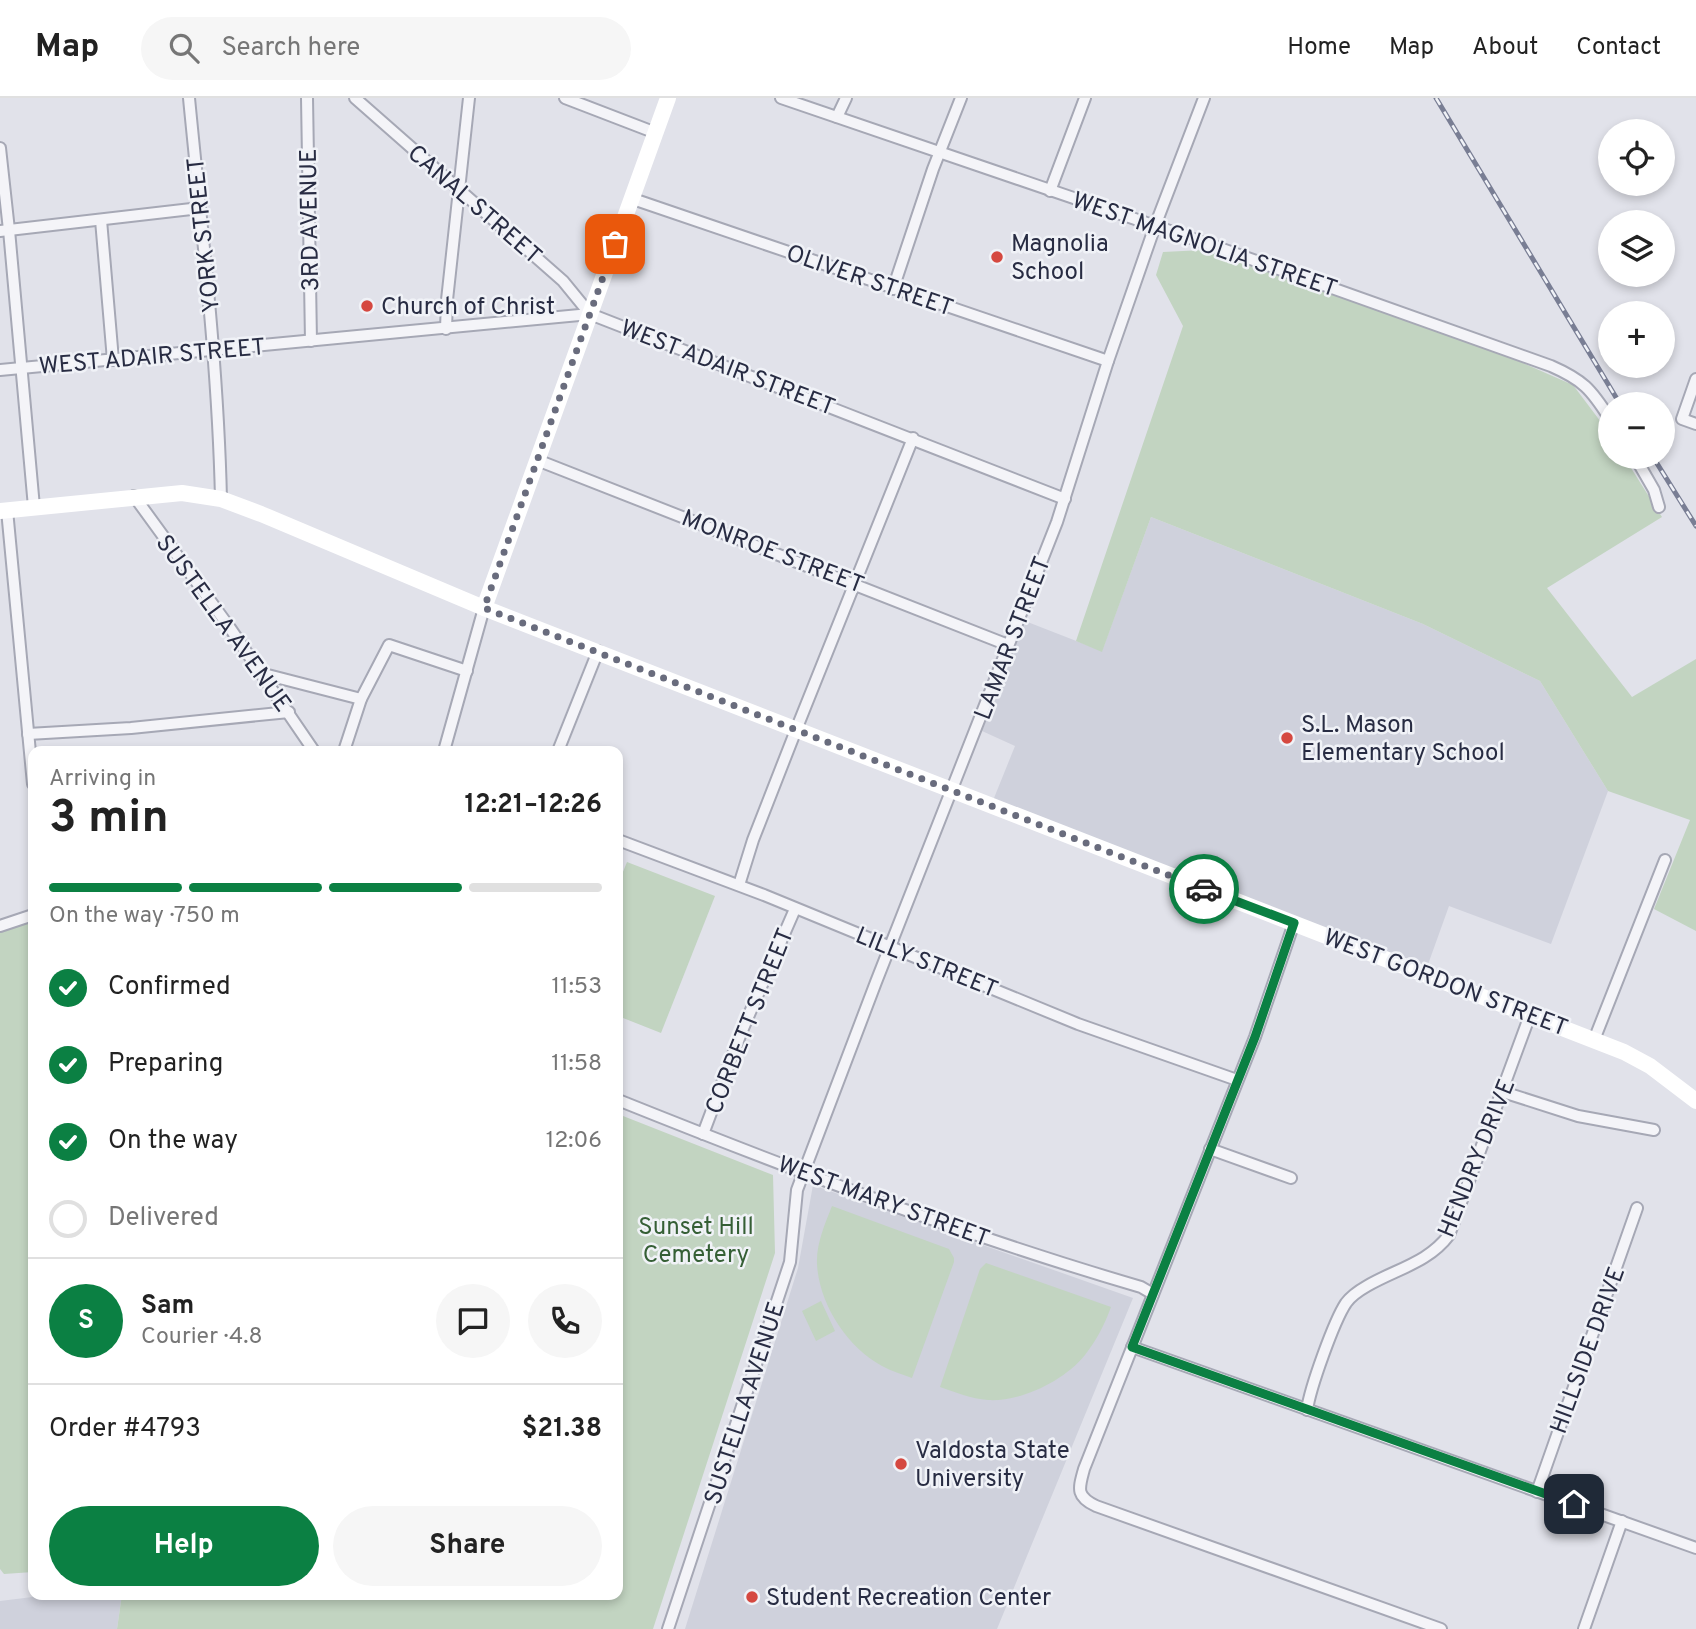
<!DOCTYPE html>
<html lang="en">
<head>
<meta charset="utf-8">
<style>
	:root { --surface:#fff; --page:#f6f6f6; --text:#222; --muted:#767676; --line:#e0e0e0; --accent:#0b8043 }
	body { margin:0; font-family:Overpass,sans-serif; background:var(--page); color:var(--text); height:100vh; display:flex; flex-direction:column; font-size:26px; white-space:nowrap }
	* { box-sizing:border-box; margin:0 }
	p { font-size:23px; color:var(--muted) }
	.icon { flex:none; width:38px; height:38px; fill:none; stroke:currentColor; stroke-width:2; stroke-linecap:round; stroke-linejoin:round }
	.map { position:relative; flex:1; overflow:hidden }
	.details { position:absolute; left:28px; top:648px; width:595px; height:854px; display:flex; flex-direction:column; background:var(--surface); border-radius:14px; box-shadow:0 4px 10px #0003 }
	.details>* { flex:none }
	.controls { position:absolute; left:1598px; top:21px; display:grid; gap:14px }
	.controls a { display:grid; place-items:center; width:77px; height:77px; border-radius:50%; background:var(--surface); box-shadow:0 4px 10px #0003; font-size:35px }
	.pin { position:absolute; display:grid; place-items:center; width:60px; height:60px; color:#fff; margin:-30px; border-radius:14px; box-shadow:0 4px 10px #0006 }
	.courier { position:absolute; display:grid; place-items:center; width:70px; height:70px; margin:-35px; border:5px solid #0b8043; border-radius:50%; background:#fff; color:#222; box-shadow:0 2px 9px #0007 }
	.summary em { font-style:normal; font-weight:700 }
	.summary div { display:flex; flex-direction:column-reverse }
	.summary { display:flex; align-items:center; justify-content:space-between; height:119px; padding:0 21px }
	h1 { font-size:46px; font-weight:700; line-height:52px }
	.bar { display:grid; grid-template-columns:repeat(4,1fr); gap:10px 7px; align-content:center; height:84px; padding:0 21px }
	.bar i { height:9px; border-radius:5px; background:var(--line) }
	.bar .current { background:var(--accent) }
	.bar p { grid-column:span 4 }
	.line { display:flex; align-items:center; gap:18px; padding:0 21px; border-top:2px solid var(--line) }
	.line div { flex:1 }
	.round { display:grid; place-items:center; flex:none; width:74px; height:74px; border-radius:37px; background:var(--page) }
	ol { padding:0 21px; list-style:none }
	li { display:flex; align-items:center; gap:21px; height:77px }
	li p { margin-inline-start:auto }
	li .icon { padding:7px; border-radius:50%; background:var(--accent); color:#fff; stroke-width:4 }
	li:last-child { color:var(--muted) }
	li i { width:38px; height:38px; border:4px solid var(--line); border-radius:50% }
	.cta { display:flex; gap:14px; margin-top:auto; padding:14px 21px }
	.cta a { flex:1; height:80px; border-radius:42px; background:var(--accent); color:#fff; font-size:28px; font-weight:700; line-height:80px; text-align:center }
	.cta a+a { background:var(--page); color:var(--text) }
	header { display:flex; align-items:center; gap:42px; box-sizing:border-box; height:98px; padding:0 35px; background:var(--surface); border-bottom:2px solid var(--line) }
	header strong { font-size:33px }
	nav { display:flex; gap:38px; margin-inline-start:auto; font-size:24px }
	.search { width:490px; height:63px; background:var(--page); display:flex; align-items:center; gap:18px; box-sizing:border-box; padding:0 24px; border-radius:38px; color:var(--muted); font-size:26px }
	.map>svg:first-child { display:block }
	.built { fill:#cfd1dc }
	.green { fill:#c2d4c1 }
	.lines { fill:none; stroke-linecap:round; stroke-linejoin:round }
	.street-casing { stroke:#a6a8b5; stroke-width:14 }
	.street { stroke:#f4f4f8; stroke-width:10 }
	.secondary { stroke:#fff; stroke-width:16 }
	.rail-casing { stroke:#797e94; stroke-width:5 }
	.rail { stroke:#f0f2f7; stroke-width:2.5; stroke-dasharray:8; stroke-linecap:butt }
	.done { stroke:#696c7d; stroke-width:7; stroke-dasharray:0 12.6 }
	.route { stroke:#0b8043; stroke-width:9 }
	.poi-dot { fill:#d54840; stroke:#f0f2f7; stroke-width:2.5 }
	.labels { text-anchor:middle; stroke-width:5; stroke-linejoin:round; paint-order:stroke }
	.street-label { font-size:24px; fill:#282c43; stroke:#f0f2f7 }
	.poi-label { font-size:24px; fill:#282c43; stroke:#f0f2f7; text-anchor:start }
	.park-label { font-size:24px; fill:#355f35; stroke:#f0f2f7 }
</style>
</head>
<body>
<header>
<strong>Map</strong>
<div class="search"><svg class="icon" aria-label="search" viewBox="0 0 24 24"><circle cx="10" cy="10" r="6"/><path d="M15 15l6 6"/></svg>Search here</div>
<nav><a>Home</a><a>Map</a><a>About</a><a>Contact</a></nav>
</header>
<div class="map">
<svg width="1696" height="1531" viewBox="0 0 1696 1531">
	<rect width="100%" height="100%" fill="#e1e2ea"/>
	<g class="built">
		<path d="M1151 419 1423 526 1540 583 1608 693 1551 846 1449 808 1426 872 992 705 1015 648 982 633 1025 523 1102 553Z"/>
		<path d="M813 1087 1133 1200 997 1531H685L798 1170Z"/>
		<path d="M57 1496H122L117 1531H0V1503Z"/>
	</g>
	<g class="green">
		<path d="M1203 152 1498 254 1573 287 1610 336V359H1624L1662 419 1547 490 1632 599 1696 561V833L1654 811 1690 722 1608 693 1540 583 1423 526 1151 419 1102 554 1076 543 1183 228 1156 177 1163 154Z"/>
		<path d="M627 764 715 798 661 935 618 918V786Z"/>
		<path d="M33 823V1474L4 1476 0 1471V832Z"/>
		<path d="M618 1016 773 1077 775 1155 653 1531H117L122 1496H618Z"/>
		<path d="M832 1108 949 1151 954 1160V1164L912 1280C902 1276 891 1273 882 1268 847 1249 819 1206 817 1166 816 1146 825 1126 832 1108Z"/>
		<path d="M986 1165 1111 1209C1105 1226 1096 1243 1085 1257 1064 1283 1021 1304 988 1302 971 1301 955 1294 940 1289L980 1171Z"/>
		<path d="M821 1203 835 1233 816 1243 802 1213Z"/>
	</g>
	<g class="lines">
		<defs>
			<g id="street">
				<path d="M189 0C202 134 218 267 221 401"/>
				<path d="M307 0 311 243"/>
				<path d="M355 0 563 183 590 216"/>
				<path d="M565 0 656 35"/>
				<path d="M781 0 1214 148 1551 268C1583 282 1591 291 1610 321"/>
				<path d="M837 19 846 0"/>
				<path d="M0 50 9 132 34 409"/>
				<path d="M1050 93 1085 0"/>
				<path d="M633 101 1108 263"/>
				<path d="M101 122 113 262"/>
				<path d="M0 133 200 110"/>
				<path d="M893 191 933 71 961 0"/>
				<path d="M446 231 447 202 469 0"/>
				<path d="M0 272 590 216 1065 401"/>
				<path d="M1696 281 1682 321 1696 326"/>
				<path d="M1635 359 1654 392 1659 409"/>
				<path d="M537 362 1008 547"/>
				<path d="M134 398 230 530 314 653"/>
				<path d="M7 412 33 686"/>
				<path d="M260 575 361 601"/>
				<path d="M28 636 131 630 289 614"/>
				<path d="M344 653 361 601 389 547 467 573"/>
				<path d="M444 653 484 510"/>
				<path d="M558 653 598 553"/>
				<path d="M618 742 764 797 1078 926 1237 982"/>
				<path d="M739 787 753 742 796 632 913 340"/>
				<path d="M1294 825 1255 939 1084 1371C1079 1390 1075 1398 1096 1408L1441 1531"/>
				<path d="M0 828 33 817"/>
				<path d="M1594 942 1665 762"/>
				<path d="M1503 994 1578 1018 1654 1032"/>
				<path d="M618 1002C790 1071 963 1137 1141 1189L1153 1196"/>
				<path d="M703 1036 741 935 795 811"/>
				<path d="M1210 1051 1291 1080"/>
				<path d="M1132 1249 1696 1450"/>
				<path d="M1307 1312C1310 1290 1334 1223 1346 1205 1351 1198 1360 1192 1367 1188 1396 1171 1428 1165 1449 1137L1530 917"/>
				<path d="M1537 1394 1637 1110"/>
				<path d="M668 1531 790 1164 797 1092 876 884 1057 424 1108 263 1155 128 1204 0"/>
				<path d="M1584 1531 1622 1423"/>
			</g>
		</defs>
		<use href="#street" class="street-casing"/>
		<use href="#street" class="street"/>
		<g class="secondary">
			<path d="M0 413 182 395 221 401 261 416 484 510 1624 954 1650 968 1696 1003"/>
			<path d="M484 510 668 0"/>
		</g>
		<defs>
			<g id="rail">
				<path d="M1436 0 1620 306"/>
				<path d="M1653 359 1696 428"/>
			</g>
		</defs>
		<use href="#rail" class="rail-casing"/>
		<use href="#rail" class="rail"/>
	</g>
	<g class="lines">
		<path class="done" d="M615 146 484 510 1204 791"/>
		<path class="route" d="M1204 791 1294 825 1255 939 1132 1249 1574 1406"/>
	</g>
	<g class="poi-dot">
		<circle cx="997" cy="159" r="7"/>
		<circle cx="367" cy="208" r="7"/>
		<circle cx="1287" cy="640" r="7"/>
		<circle cx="901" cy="1366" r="7"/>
		<circle cx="752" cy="1499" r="7"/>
	</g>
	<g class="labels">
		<g class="street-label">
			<text transform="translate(475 106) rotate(41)" y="8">CANAL STREET</text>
			<text transform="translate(309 122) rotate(-91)" y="8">3RD AVENUE</text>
			<text transform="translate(203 137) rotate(-96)" y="8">YORK STREET</text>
			<text transform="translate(1205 146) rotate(19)" y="8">WEST MAGNOLIA STREET</text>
			<text transform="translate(870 182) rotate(19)" y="8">OLIVER STREET</text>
			<text transform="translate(152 258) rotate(-5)" y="8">WEST ADAIR STREET</text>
			<text transform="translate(728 269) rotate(21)" y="8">WEST ADAIR STREET</text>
			<text transform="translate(773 453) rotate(21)" y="8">MONROE STREET</text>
			<text transform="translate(224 525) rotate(54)" y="8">SUSTELLA AVENUE</text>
			<text transform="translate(1012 540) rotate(-69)" y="8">LAMAR STREET</text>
			<text transform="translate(927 864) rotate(22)" y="8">LILLY STREET</text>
			<text transform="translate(1446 884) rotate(21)" y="8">WEST GORDON STREET</text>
			<text transform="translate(749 923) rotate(-68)" y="8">CORBETT STREET</text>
			<text transform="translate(1476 1060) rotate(-68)" y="8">HENDRY DRIVE</text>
			<text transform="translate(884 1103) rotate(20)" y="8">WEST MARY STREET</text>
			<text transform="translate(1587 1252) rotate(-70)" y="8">HILLSIDE DRIVE</text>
			<text transform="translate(744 1305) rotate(-72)" y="8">SUSTELLA AVENUE</text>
		</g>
		<g class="poi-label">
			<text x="1011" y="153">Magnolia<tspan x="1011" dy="28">School</tspan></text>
			<text x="381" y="216">Church of Christ</text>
			<text x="1301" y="634">S.L. Mason<tspan x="1301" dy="28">Elementary School</tspan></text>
			<text x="915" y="1360">Valdosta State<tspan x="915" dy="28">University</tspan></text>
			<text x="766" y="1507">Student Recreation Center</text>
		</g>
		<g class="park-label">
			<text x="696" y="1136">Sunset Hill<tspan x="696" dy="28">Cemetery</tspan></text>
		</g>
	</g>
</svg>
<div class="controls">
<a><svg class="icon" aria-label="locate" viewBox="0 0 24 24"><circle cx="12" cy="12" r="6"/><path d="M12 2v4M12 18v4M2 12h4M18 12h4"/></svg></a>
<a><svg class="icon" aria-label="layers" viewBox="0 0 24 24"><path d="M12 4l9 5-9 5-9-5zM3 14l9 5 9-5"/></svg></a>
<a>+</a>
<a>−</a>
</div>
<div class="pin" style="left:615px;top:146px;background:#ea580c"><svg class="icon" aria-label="bag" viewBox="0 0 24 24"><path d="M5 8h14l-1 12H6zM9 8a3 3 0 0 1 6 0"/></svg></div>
<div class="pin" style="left:1574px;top:1406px;background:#1f2937"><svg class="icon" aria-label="home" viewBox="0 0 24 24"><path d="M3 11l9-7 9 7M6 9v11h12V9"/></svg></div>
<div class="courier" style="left:1204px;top:791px"><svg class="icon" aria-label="car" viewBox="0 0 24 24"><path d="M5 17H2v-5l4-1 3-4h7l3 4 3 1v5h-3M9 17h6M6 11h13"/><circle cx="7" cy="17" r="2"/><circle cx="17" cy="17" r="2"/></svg></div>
<section class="details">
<div class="summary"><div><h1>3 min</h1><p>Arriving in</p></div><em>12:21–12:26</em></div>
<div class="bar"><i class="current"></i><i class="current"></i><i class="current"></i><i></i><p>On the way · 750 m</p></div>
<ol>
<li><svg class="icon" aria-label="check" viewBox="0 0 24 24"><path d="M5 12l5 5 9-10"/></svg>Confirmed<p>11:53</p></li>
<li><svg class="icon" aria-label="check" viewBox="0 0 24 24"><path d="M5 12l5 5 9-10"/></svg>Preparing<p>11:58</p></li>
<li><svg class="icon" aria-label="check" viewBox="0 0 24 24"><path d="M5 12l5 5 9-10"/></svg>On the way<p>12:06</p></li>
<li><i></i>Delivered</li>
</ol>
<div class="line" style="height:126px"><b class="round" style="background:var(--accent);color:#fff">S</b><div><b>Sam</b><p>Courier · 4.8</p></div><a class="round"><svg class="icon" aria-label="chat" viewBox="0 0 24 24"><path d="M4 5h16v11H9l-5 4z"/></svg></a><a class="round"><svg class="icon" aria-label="phone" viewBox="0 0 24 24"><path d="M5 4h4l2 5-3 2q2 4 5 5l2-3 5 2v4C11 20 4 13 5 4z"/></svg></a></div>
<div class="line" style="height:91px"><div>Order #4793</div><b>$21.38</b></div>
<div class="cta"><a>Help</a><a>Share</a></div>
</section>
</div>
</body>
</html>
